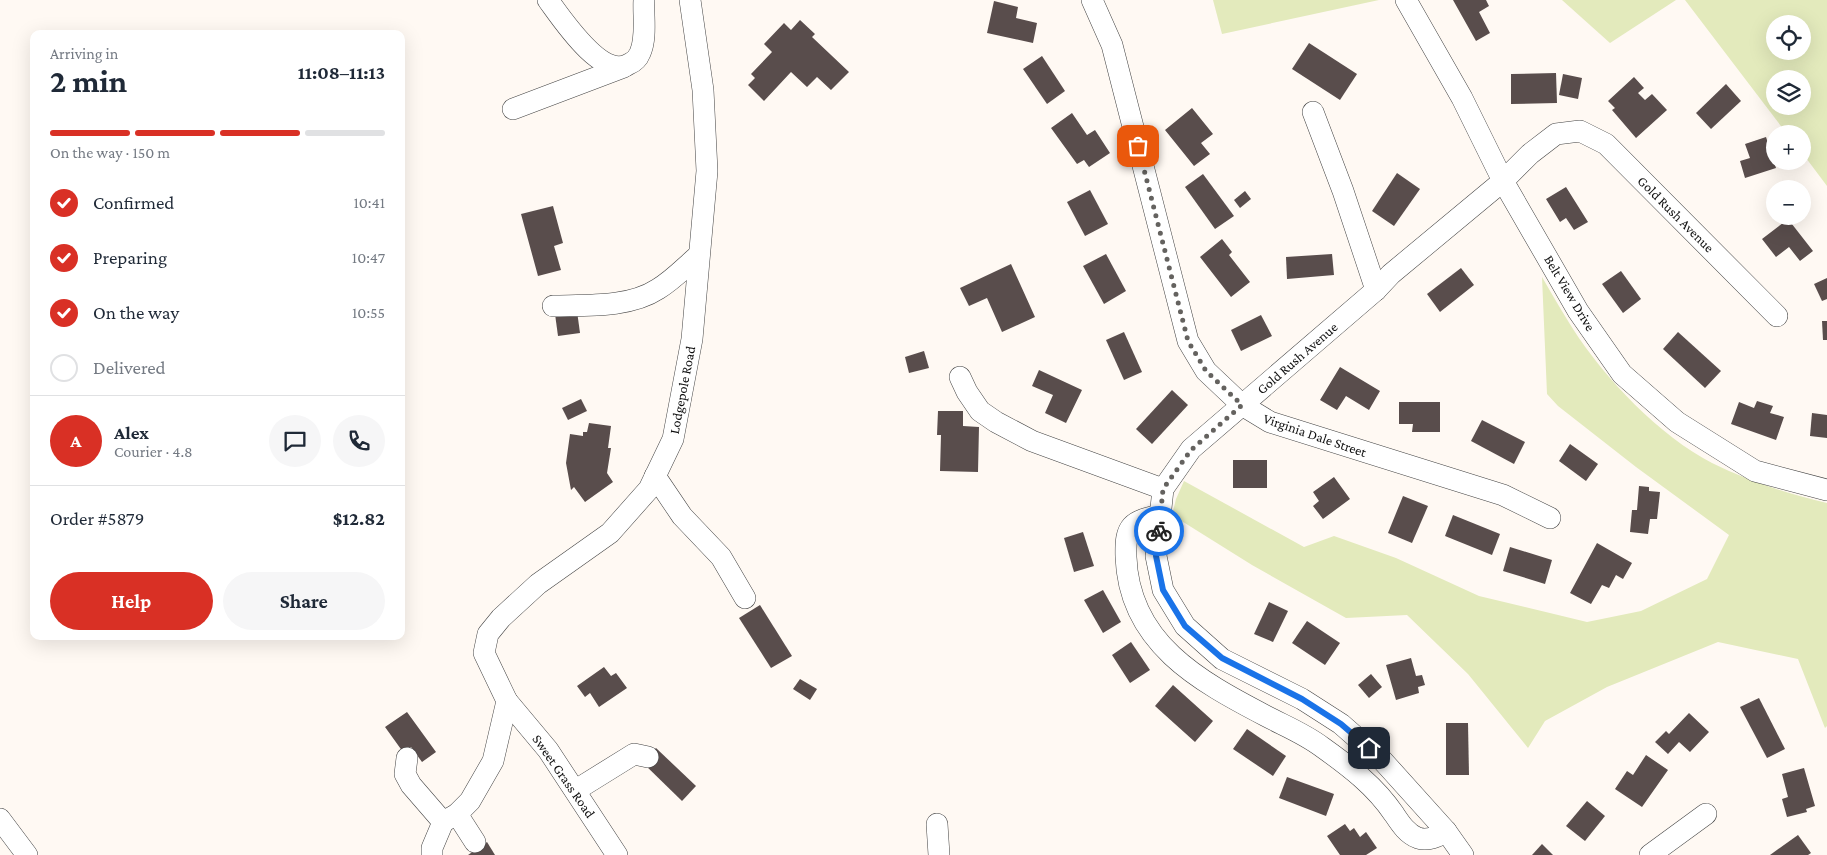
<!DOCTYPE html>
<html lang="en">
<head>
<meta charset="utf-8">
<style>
	:root { --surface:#fff; --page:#f6f6f7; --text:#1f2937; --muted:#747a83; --line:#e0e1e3; --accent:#d93025 }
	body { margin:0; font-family:"Crimson Pro",serif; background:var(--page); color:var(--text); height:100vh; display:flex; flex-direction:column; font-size:19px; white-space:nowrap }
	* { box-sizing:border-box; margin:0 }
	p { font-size:16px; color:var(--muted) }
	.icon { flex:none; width:28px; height:28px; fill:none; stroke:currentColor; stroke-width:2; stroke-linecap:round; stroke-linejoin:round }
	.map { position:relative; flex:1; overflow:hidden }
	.side { position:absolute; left:30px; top:30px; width:375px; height:610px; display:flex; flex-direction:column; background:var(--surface); border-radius:10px; box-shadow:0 5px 20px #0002 }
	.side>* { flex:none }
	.tools { position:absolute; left:1766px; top:15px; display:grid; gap:10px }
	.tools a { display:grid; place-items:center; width:45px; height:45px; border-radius:50%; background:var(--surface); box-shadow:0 5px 20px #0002; font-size:25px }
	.pin { position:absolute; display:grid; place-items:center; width:42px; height:42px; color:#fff; margin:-21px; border-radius:10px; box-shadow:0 2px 8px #0006 }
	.courier { position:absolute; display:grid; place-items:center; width:50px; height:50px; margin:-25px; border:4px solid #1a73e8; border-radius:50%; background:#fff; color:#222; box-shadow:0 1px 6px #0007 }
	.head em { font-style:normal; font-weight:700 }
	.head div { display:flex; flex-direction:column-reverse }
	.head { display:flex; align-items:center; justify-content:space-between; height:85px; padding:0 20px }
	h1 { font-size:32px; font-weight:700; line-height:38px }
	.bar { display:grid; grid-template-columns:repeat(4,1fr); gap:8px 5px; align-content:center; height:60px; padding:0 20px }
	.bar i { height:6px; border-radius:4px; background:var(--line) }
	.bar .on { background:var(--accent) }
	.bar p { grid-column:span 4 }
	.line { display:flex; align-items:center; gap:12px; padding:0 20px; border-top:1px solid var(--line) }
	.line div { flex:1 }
	.round { display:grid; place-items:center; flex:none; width:52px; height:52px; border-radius:26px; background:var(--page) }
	ol { padding:0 20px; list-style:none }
	li { display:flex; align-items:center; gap:15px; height:55px }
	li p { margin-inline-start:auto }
	li .icon { padding:5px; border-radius:50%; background:var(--accent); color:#fff; stroke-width:4 }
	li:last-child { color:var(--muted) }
	li i { width:28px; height:28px; border:2px solid var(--line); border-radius:50% }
	.cta { display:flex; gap:10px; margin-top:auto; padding:10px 20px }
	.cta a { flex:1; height:58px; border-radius:30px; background:var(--accent); color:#fff; font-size:20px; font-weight:700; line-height:58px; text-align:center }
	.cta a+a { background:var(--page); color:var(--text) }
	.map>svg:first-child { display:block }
	.green { fill:#e3eabc; fill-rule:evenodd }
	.building { fill:#594d4c }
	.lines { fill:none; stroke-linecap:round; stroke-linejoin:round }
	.minor-casing { stroke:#434343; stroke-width:22 }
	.minor { stroke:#fff; stroke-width:21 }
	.done { stroke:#64625f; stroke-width:5; stroke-dasharray:0 9 }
	.route { stroke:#1a73e8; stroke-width:6 }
	.labels { text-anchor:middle; stroke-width:5; stroke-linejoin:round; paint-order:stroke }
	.street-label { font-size:14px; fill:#101010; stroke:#fff }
</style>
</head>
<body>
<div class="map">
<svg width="1827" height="855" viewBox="0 0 1827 855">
	<rect width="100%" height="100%" fill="#fff9f3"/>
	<g class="green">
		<path d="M1213 0H1379L1222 34Z"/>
		<path d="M1562 0H1676L1610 43Z"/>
		<path d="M1685 0H1827V186L1803 154 1802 134H1787ZM1775 24H1802V51H1775ZM1775 79H1802V106H1775Z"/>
		<path d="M1542 277C1552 294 1562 312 1573 329 1605 379 1660 436 1712 463 1748 481 1788 494 1827 503V726L1825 728 1798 659 1718 642 1607 687 1545 721 1528 748 1468 674 1407 615 1346 618 1252 565 1172 515 1176 499 1184 481 1304 547 1334 536 1396 558 1479 596 1587 622 1641 611 1707 579 1729 535 1636 467 1558 406 1547 394Z"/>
	</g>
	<g class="building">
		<path d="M1453 0H1486L1489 6 1479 12 1490 33 1476 41Z"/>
		<path d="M994 1 1018 7 1016 18 1037 23 1033 43 987 33Z"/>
		<path d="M800 20 815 34 812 37 849 72 831 90 817 77 807 87 791 72 764 101 748 85 755 78 751 74 772 52 764 44 784 23 791 30Z"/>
		<path d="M1309 43 1357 74 1340 100 1292 69Z"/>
		<path d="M1042 56 1065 91 1047 104 1023 69Z"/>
		<path d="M1556 73 1557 103 1511 104V74Z"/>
		<path d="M1563 74 1582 78 1578 99 1559 95Z"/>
		<path d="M1634 77 1644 88 1638 93 1645 100 1652 94 1667 110 1636 138 1612 110 1615 108 1608 101Z"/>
		<path d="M1726 84 1741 101 1711 129 1696 113Z"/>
		<path d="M1192 108 1213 134 1201 143 1210 154 1194 166 1165 130Z"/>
		<path d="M1072 113 1087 135 1095 130 1110 153 1089 167 1084 160 1077 164 1051 128Z"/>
		<path d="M1766 137 1776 168 1745 178 1740 161 1750 158 1745 144Z"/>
		<path d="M1397 173 1420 189 1394 226 1372 211Z"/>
		<path d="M1203 174 1234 216 1215 229 1185 187Z"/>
		<path d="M1566 187 1588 222 1574 230 1566 218 1560 222 1546 199Z"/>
		<path d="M1090 190 1108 224 1085 236 1067 202Z"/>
		<path d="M1245 191 1251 199 1240 208 1234 200Z"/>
		<path d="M553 206 563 243 554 246 561 270 538 276 521 214Z"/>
		<path d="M1788 219 1813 251 1800 261 1789 247 1776 257 1762 239Z"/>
		<path d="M1222 239 1232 252 1229 255 1250 282 1231 297 1200 257Z"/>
		<path d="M1106 254 1126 291 1104 304 1083 266Z"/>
		<path d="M1332 254 1334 275 1287 279 1286 257Z"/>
		<path d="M1011 264 1035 317 1002 332 987 298 969 306 960 288Z"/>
		<path d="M1461 268 1474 285 1440 312 1427 294Z"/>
		<path d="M1621 271 1641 299 1623 313 1602 284Z"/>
		<path d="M1827 278V299L1822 301 1814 284Z"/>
		<path d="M577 311 580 333 558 336 555 314Z"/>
		<path d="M1261 315 1272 336 1241 351 1231 330Z"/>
		<path d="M1822 321H1827V340H1823Z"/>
		<path d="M1124 332 1142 372 1124 380 1106 340Z"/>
		<path d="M1678 332 1721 371 1705 388 1663 349Z"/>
		<path d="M924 351 929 368 909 373 905 357Z"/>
		<path d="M1340 367 1380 391 1369 410 1346 396 1337 410 1320 400Z"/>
		<path d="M1039 370 1082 390 1066 423 1045 413 1053 395 1032 386Z"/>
		<path d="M1172 390 1188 405 1152 444 1136 429Z"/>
		<path d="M581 399 587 411 568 420 562 408Z"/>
		<path d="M1757 401 1773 406 1770 413 1784 417 1776 440 1731 424 1739 402 1754 408Z"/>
		<path d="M1399 402H1440V432H1412L1413 424H1399Z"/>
		<path d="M938 411H963V426L979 427 978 472 940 471 941 435H937Z"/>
		<path d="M1812 413 1827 415V438L1810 436Z"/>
		<path d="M1482 420 1525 442 1514 464 1471 441Z"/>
		<path d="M589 423 611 426 608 448H611L607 473 613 482 585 502 574 487 571 490 566 463 570 434 583 436V432H587Z"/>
		<path d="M1570 444 1598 464 1586 481 1559 461Z"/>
		<rect x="1233" y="460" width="34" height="28"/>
		<path d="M1334 477 1350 499 1323 519 1313 506 1319 501 1313 492Z"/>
		<path d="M1639 486 1649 487V491L1660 492 1657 519H1650L1648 534 1630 532 1632 510H1637Z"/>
		<path d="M1403 496 1428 506 1412 543 1388 533Z"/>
		<path d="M1453 515 1500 534 1492 555 1445 536Z"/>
		<path d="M1083 532 1094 566 1074 572 1064 538Z"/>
		<path d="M1597 543 1632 563 1623 579 1616 575 1609 588 1602 585 1591 604 1570 593Z"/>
		<path d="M1510 547 1552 560 1545 584 1503 571Z"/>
		<path d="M1103 590 1121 622 1103 633 1084 600Z"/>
		<path d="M1269 602 1288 611 1273 642 1254 634Z"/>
		<path d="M760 605 792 656 771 668 739 618Z"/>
		<path d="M1307 621 1340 643 1325 665 1292 643Z"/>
		<path d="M1131 642 1150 670 1130 683 1112 655Z"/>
		<path d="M1411 658 1416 676 1422 675 1425 685 1418 687 1419 693 1396 700 1386 665Z"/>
		<path d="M604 667 611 676 616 673 627 688 599 707 590 693 585 697 577 686Z"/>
		<path d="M1371 674 1382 687 1369 698 1358 685Z"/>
		<path d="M800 679 817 689 810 700 793 689Z"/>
		<path d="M1173 685 1213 721 1195 742 1155 706Z"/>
		<path d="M1759 698 1785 749 1767 758 1740 707Z"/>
		<path d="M407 712 436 752 422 762 411 747 403 752 385 727Z"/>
		<path d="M1689 713 1709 732 1690 752 1679 742 1668 754 1655 742 1666 731 1669 734Z"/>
		<path d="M1446 723H1468L1469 775H1446Z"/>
		<path d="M1247 729 1286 756 1273 776 1233 749Z"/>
		<path d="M656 748 696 786 682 801 642 762Z"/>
		<path d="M1646 755 1668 770 1642 807 1615 789 1627 771 1633 775Z"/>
		<path d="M1804 768 1815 806 1806 809 1807 812 1787 817 1782 799 1788 797 1782 774Z"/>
		<path d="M1287 777 1334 794 1326 816 1279 798Z"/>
		<path d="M1587 801 1605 816 1585 841 1566 826Z"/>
		<path d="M1345 824 1350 831 1354 828 1360 837 1366 832 1377 848 1366 855H1340L1327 836Z"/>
		<path d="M1798 835 1811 853 1808 855H1770Z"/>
		<path d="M487 842 495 855H468Z"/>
		<path d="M1542 844 1553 855H1532Z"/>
	</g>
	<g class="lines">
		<defs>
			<g id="minor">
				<path d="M548 0C562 19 602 80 629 64 634 62 638 58 640 53 647 38 643 16 644 0"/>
				<path d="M1092 0 1112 45 1188 341 1206 371 1242 405 1270 422 1503 495 1550 518"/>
				<path d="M1406 0 1462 98 1503 181 1578 311 1622 374 1677 422 1755 471 1827 490"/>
				<path d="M513 109 624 67"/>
				<path d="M1313 112 1343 191 1376 290"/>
				<path d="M553 306C586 305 629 308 658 289 673 280 686 266 699 255"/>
				<path d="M960 377 967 392 980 411 996 422 1032 441 1163 489"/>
				<path d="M655 476 682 516 721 557 745 598"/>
				<path d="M1161 515C1131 521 1125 525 1126 557 1129 643 1199 681 1266 716 1285 726 1305 734 1322 747 1350 767 1375 786 1394 814 1400 823 1407 834 1418 838 1427 841 1439 837 1446 831"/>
				<path d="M507 701 548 750 617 855"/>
				<path d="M407 758 405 774 411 785 443 822"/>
				<path d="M576 790 634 754 648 757"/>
				<path d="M457 814 475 842"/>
				<path d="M0 819 27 855"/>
				<path d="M937 824 939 855"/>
				<path d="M432 855V848L443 822 457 814 470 801 493 761 507 701 484 653 488 634 501 618 538 584 610 533 649 489 673 439 692 339 707 171 703 90 690 0"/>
				<path d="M1463 855 1446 831 1382 760 1341 724 1302 699 1222 659 1185 626 1163 590 1156 556 1163 489 1191 449 1376 290 1391 274 1503 181 1530 154 1556 134 1580 131 1606 144 1777 316"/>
				<path d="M1650 855 1706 814"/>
			</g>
		</defs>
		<use href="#minor" class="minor-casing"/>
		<use href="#minor" class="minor"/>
	</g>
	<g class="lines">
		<path class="done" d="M1138 146 1188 341 1206 371 1242 405 1191 450 1163 489 1159 531"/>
		<path class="route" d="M1159 531 1156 556 1163 590 1185 626 1222 658 1302 699 1341 724 1369 748"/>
	</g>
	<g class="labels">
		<g class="street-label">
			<text transform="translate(1676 214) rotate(45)" y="5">Gold Rush Avenue</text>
			<text transform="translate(1570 293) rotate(59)" y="5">Belt View Drive</text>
			<text transform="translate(1297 358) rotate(-41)" y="5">Gold Rush Avenue</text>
			<text transform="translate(682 390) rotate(-79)" y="5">Lodgepole Road</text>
			<text transform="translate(1315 435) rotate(19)" y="5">Virginia Dale Street</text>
			<text transform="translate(564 776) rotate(55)" y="5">Sweet Grass Road</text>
		</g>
	</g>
</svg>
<div class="tools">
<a><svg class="icon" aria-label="locate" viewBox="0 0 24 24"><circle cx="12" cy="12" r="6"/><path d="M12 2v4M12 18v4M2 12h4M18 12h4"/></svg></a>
<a><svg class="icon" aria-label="layers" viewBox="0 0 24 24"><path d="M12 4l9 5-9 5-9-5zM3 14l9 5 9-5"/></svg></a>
<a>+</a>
<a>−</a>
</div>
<div class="pin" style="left:1138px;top:146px;background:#ea580c"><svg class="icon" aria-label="bag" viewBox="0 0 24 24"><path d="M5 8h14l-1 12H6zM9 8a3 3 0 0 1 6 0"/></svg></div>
<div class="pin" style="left:1369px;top:748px;background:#1f2937"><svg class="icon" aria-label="home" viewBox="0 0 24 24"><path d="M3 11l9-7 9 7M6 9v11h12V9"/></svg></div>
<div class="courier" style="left:1159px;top:531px"><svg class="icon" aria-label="bike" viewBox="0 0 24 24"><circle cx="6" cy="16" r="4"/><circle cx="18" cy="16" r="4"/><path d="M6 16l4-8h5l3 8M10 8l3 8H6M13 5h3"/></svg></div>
<section class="side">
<div class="head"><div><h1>2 min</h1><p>Arriving in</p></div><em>11:08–11:13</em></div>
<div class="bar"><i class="on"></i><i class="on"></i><i class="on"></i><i></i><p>On the way · 150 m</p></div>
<ol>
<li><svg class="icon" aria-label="check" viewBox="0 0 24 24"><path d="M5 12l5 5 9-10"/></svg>Confirmed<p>10:41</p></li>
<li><svg class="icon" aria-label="check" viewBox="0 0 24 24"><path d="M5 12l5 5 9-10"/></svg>Preparing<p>10:47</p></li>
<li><svg class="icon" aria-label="check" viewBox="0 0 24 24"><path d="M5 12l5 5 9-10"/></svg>On the way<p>10:55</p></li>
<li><i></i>Delivered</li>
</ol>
<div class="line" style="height:90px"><b class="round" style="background:var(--accent);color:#fff">A</b><div><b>Alex</b><p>Courier · 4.8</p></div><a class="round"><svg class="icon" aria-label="chat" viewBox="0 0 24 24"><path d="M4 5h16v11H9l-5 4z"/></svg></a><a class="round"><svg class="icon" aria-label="phone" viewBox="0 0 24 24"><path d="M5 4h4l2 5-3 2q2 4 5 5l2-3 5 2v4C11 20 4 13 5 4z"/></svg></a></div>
<div class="line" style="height:65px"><div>Order #5879</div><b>$12.82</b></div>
<div class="cta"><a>Help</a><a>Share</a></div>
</section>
</div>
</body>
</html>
